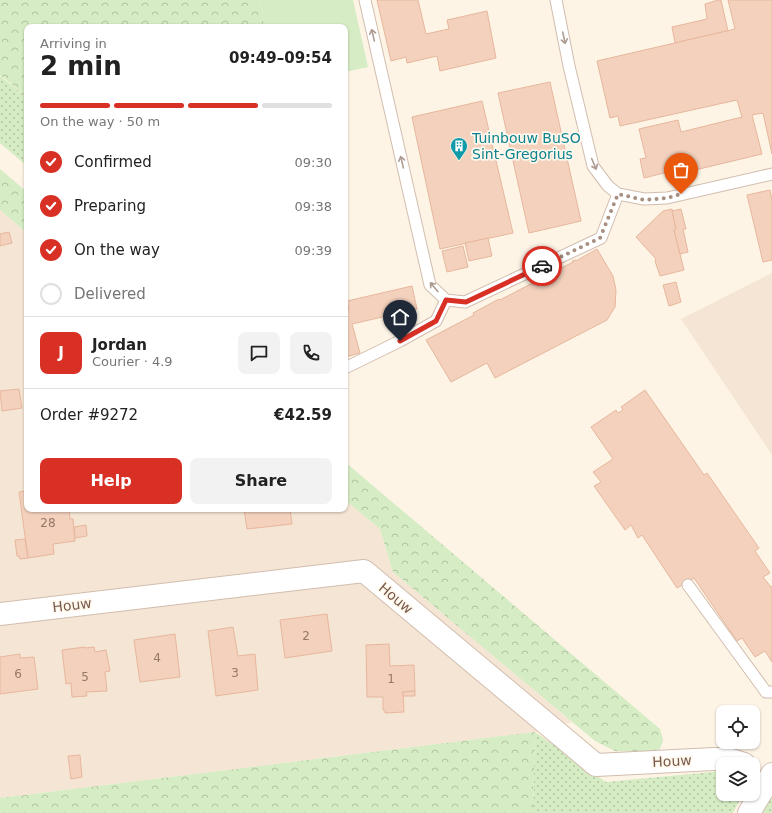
<!DOCTYPE html>
<html lang="en">
<head>
<meta charset="utf-8">
<style>
	:root { --surface:#fff; --page:#f2f2f2; --text:#222; --muted:#767676; --line:#e0e0e0; --accent:#d93025 }
	body { margin:0; font-family:"DejaVu Sans",sans-serif; background:var(--page); color:var(--text); height:100vh; display:flex; flex-direction:column; font-size:15px; white-space:nowrap }
	* { box-sizing:border-box; margin:0 }
	p { font-size:13px; color:var(--muted) }
	.icon { flex:none; width:22px; height:22px; fill:none; stroke:currentColor; stroke-width:2; stroke-linecap:round; stroke-linejoin:round }
	.map { position:relative; flex:1; overflow:hidden }
	.details { position:absolute; left:24px; top:24px; width:324px; height:488px; display:flex; flex-direction:column; background:var(--surface); border-radius:8px; box-shadow:0 1px 3px #0004 }
	.details>* { flex:none }
	.tools { position:absolute; left:716px; top:705px; display:grid; gap:8px }
	.tools a { display:grid; place-items:center; width:44px; height:44px; border-radius:8px; background:var(--surface); box-shadow:0 1px 3px #0004; font-size:20px }
	.pin { position:absolute; display:grid; place-items:center; width:34px; height:34px; color:#fff; margin:-41px -17px; border-radius:50% 50% 50% 0; rotate:-45deg; box-shadow:0 0 4px #0007 }
	.pin .icon { rotate:45deg }
	.courier { position:absolute; display:grid; place-items:center; width:40px; height:40px; margin:-20px; border:3px solid #d93025; border-radius:50%; background:#fff; color:#222; box-shadow:0 1px 5px #0007 }
	.summary em { font-style:normal; font-weight:700 }
	.summary div { display:flex; flex-direction:column-reverse }
	.summary { display:flex; align-items:center; justify-content:space-between; height:68px; padding:0 16px }
	h1 { font-size:26px; font-weight:700; line-height:30px }
	.bar { display:grid; grid-template-columns:repeat(4,1fr); gap:6px 4px; align-content:center; height:48px; padding:0 16px }
	.bar i { height:5px; border-radius:3px; background:var(--line) }
	.bar .active { background:var(--accent) }
	.bar p { grid-column:span 4 }
	.line { display:flex; align-items:center; gap:10px; padding:0 16px; border-top:1px solid var(--line) }
	.line div { flex:1 }
	.round { display:grid; place-items:center; flex:none; width:42px; height:42px; border-radius:8px; background:var(--page) }
	ol { padding:0 16px; list-style:none }
	li { display:flex; align-items:center; gap:12px; height:44px }
	li p { margin-inline-start:auto }
	li .icon { padding:4px; border-radius:50%; background:var(--accent); color:#fff; stroke-width:4 }
	li:last-child { color:var(--muted) }
	li i { width:22px; height:22px; border:2px solid var(--line); border-radius:50% }
	.primary-button { display:flex; gap:8px; margin-top:auto; padding:8px 16px }
	.primary-button a { flex:1; height:46px; border-radius:8px; background:var(--accent); color:#fff; font-size:16px; font-weight:700; line-height:46px; text-align:center }
	.primary-button a+a { background:var(--page); color:var(--text) }
	.map>svg:first-child { display:block }
	.residential { fill:#f5e5d4 }
	.green { fill:url(#green-dots) }
	.forest { fill:url(#forest-crowns) }
	.pitch { fill:#d5ecc4 }
	.building { fill:#f3d1bd; stroke:#e7b79c }
	.lines { fill:none; stroke-linecap:round; stroke-linejoin:round }
	.lane-casing { stroke:#d2bdae; stroke-width:13 }
	.street-casing { stroke:#d2bdae; stroke-width:24 }
	.lane { stroke:#fff; stroke-width:11 }
	.street { stroke:#fff; stroke-width:22 }
	.oneway { stroke:#ae9b92 }
	.done { stroke:#a78f81; stroke-width:4; stroke-dasharray:0 7.2 }
	.route { stroke:#d93025; stroke-width:5 }
	.labels { text-anchor:middle; stroke-width:3.5; stroke-linejoin:round; paint-order:stroke }
	.number-label { font-size:12px; fill:#977767 }
	.culture-label { font-size:14px; fill:#0d838f; stroke:#fff8ed; text-anchor:start }
	.street-label { font-size:14px; fill:#78594a; stroke:#fff8ed }
</style>
</head>
<body>
<div class="map">
<svg width="772" height="813" viewBox="0 0 772 813">
	<defs>
		<pattern id="green-dots" width="8" height="8" patternUnits="userSpaceOnUse"><rect width="8" height="8" fill="#d5ecc4"/><path d="M2 2h.1M6 6h.1" fill="none" stroke="#b2c2a1" stroke-width="1.8" stroke-linecap="round"/></pattern>
		<pattern id="forest-crowns" width="20" height="18" patternUnits="userSpaceOnUse"><rect width="20" height="18" fill="#d5ecc4"/><path d="M2 6a3 3 0 1 1 6 0M12 15a3 3 0 1 1 6 0" fill="none" stroke="#b2c2a1"/></pattern>
	</defs>
	<rect width="100%" height="100%" fill="#fdf4e6"/>
	<g class="residential">
		<path d="M0 210 27 233V509H345V500L380 529 393 572 572 722 535 732 0 798Z"/>
		<path d="M772 273V455L681 319Z"/>
	</g>
	<g class="green">
		<path d="M0 76 27 97V166L0 143Z"/>
		<path d="M535 732 606 782 723 771V794H743L733 813H533Z"/>
		<path d="M772 794V813H761Z"/>
	</g>
	<g class="forest">
		<path d="M0 0H259L265 27H27V97L0 75Z"/>
		<path d="M0 169 27 192V233L0 210Z"/>
		<path d="M345 462 660 729 663 740 660 749 649 752 615 751 595 741 393 572 380 529 345 500Z"/>
		<path d="M535 732 533 813H0V798Z"/>
	</g>
	<path class="pitch" d="M259 0H353L368 67 345 72V27H265Z"/>
	<g class="building">
		<path d="M377 0H418L426 34 449 29 447 20 487 11 496 58 440 71 437 56 407 63 406 57 391 61Z"/>
		<path d="M718 0H721L728 31 675 43 672 27 707 19 705 4Z"/>
		<path d="M728 0H772V154L763 113 752 115 762 154 670 176 668 172 644 178 640 159 646 158 639 129 678 120 681 132 742 117 737 100 620 126 618 116 610 118 597 61 735 29Z"/>
		<path d="M550 82 581 221 529 233 498 93Z"/>
		<path d="M482 101 513 233 440 249 412 117Z"/>
		<path d="M770 190 772 200V260L763 262 747 195Z"/>
		<path d="M672 209 676 229 674 230 684 270 660 276 655 261 656 259 636 237 663 211Z"/>
		<path d="M681 209 686 229H683L688 252 680 254 674 230 676 229 672 211Z"/>
		<path d="M9 232 12 243 0 246V234Z"/>
		<path d="M488 238 492 256 469 261 465 243Z"/>
		<path d="M463 246 468 267 447 272 442 251Z"/>
		<path d="M597 249 613 276 616 290 615 307 607 320 495 378 487 363 451 382 426 340 474 315 473 313 499 299 500 300 573 262 572 261 576 260V261Z"/>
		<path d="M676 282 681 302 669 306 663 285Z"/>
		<path d="M412 286 417 309 352 324 360 353 345 357V311L349 310 347 301Z"/>
		<path d="M19 389 22 408 2 411 0 391Z"/>
		<path d="M645 390 704 475 707 473 759 548 755 551 770 573 763 577 771 587 772 586V662L765 651 755 657 742 638 737 641 694 578 677 588 642 535 638 538 631 525 625 530 594 486 601 482 593 472 613 459 591 427 616 410 618 413 623 410 621 407Z"/>
		<path d="M27 491V509H69L70 519H73L75 541 53 544 54 554 28 558 19 492Z"/>
		<path d="M244 509H290L292 524 247 529Z"/>
		<path d="M86 525 87 536 75 538 74 527Z"/>
		<path d="M25 539 28 558 20 559 19 556H17L15 540Z"/>
		<path d="M327 614 332 651 285 658 280 620Z"/>
		<path d="M233 627 238 656 255 654 258 690 216 696 208 631Z"/>
		<path d="M175 634 180 677 140 682 134 640Z"/>
		<path d="M389 644 390 666 414 665 415 691 403 692 404 712 385 713V710H383V697H367L366 645Z"/>
		<path d="M85 647V648L94 647 95 652 106 650 110 671 105 672 107 691 86 692 87 696 72 697 71 683 66 684 62 650Z"/>
		<path d="M20 654V658L34 657 38 689 0 694V657Z"/>
		<path d="M415 691V696H403V692Z"/>
		<path d="M80 755 82 777 71 779 68 756Z"/>
	</g>
	<g class="lines">
		<defs>
			<g id="lane">
				<path d="M365 0 430 285 446 300 465 302 601 238 618 194"/>
				<path d="M556 0 569 66 593 166 608 186 618 194 644 199 667 198 772 174"/>
				<path d="M345 368 400 341 436 321 446 300"/>
				<path d="M688 585 766 692H772"/>
			</g>
			<g id="street">
				<path d="M0 614 364 571 596 765 714 759H728L744 764"/>
				<path d="M749 813 772 774"/>
			</g>
		</defs>
		<use href="#lane" class="lane-casing"/>
		<use href="#street" class="street-casing"/>
		<use href="#lane" class="lane"/>
		<use href="#street" class="street"/>
	</g>
	<defs><path id="oneway-shaft" d="M-6 0H5M1.5-3L5.5 0L1.5 3" fill="none" stroke-width="1.6" stroke-linecap="round" stroke-linejoin="round"/></defs>
	<g class="oneway">
		<use href="#oneway-shaft" transform="translate(373 35) rotate(-103)"/>
		<use href="#oneway-shaft" transform="translate(564 38) rotate(78)"/>
		<use href="#oneway-shaft" transform="translate(402 162) rotate(-103)"/>
		<use href="#oneway-shaft" transform="translate(594 164) rotate(67)"/>
		<use href="#oneway-shaft" transform="translate(434 287) rotate(-130)"/>
	</g>
	<g class="lines">
		<path class="done" d="M542 266 600 238 618 194 644 200 667 198 681 194"/>
		<path class="route" d="M400 341 436 321 446 300 466 302 542 266"/>
	</g>
	<defs>
		<symbol id="building-pin" viewBox="-11 -11 22 30"><path d="M0 17L-7.5 6A9.5 9.5 0 1 1 7.5 6Z" fill="#0f9aa8" stroke="#fff8ed"/><path d="M-4-6H4V6H1V3H-1V6H-4ZM-2.5-4.3h1.7v1.8h-1.7ZM.8-4.3h1.7v1.8H.8ZM-2.5-1h1.7V.8h-1.7ZM.8-1h1.7V.8H.8Z" fill="#fff"/></symbol>
	</defs>
	<g fill-rule="evenodd">
		<use href="#building-pin" x="449" y="136" width="20" height="27"/>
	</g>
	<g class="labels">
		<g class="number-label">
			<text x="48" y="527">28</text>
			<text x="306" y="640">2</text>
			<text x="157" y="662">4</text>
			<text x="235" y="677">3</text>
			<text x="18" y="678">6</text>
			<text x="85" y="681">5</text>
			<text x="391" y="683">1</text>
		</g>
		<g class="culture-label">
			<text x="472" y="143">Tuinbouw BuSO<tspan x="472" dy="16">Sint-Gregorius</tspan></text>
		</g>
		<g class="street-label">
			<text transform="translate(396 598) rotate(40)" y="5">Houw</text>
			<text transform="translate(72 605) rotate(-7)" y="5">Houw</text>
			<text transform="translate(672 761) rotate(-3)" y="5">Houw</text>
		</g>
	</g>
</svg>
<div class="tools">
<a><svg class="icon" aria-label="locate" viewBox="0 0 24 24"><circle cx="12" cy="12" r="6"/><path d="M12 2v4M12 18v4M2 12h4M18 12h4"/></svg></a>
<a><svg class="icon" aria-label="layers" viewBox="0 0 24 24"><path d="M12 4l9 5-9 5-9-5zM3 14l9 5 9-5"/></svg></a>
</div>
<div class="pin" style="left:681px;top:194px;background:#ea580c"><svg class="icon" aria-label="bag" viewBox="0 0 24 24"><path d="M5 8h14l-1 12H6zM9 8a3 3 0 0 1 6 0"/></svg></div>
<div class="pin" style="left:400px;top:341px;background:#1f2937"><svg class="icon" aria-label="home" viewBox="0 0 24 24"><path d="M3 11l9-7 9 7M6 9v11h12V9"/></svg></div>
<div class="courier" style="left:542px;top:266px"><svg class="icon" aria-label="car" viewBox="0 0 24 24"><path d="M5 17H2v-5l4-1 3-4h7l3 4 3 1v5h-3M9 17h6M6 11h13"/><circle cx="7" cy="17" r="2"/><circle cx="17" cy="17" r="2"/></svg></div>
<section class="details">
<div class="summary"><div><h1>2 min</h1><p>Arriving in</p></div><em>09:49–09:54</em></div>
<div class="bar"><i class="active"></i><i class="active"></i><i class="active"></i><i></i><p>On the way · 50 m</p></div>
<ol>
<li><svg class="icon" aria-label="check" viewBox="0 0 24 24"><path d="M5 12l5 5 9-10"/></svg>Confirmed<p>09:30</p></li>
<li><svg class="icon" aria-label="check" viewBox="0 0 24 24"><path d="M5 12l5 5 9-10"/></svg>Preparing<p>09:38</p></li>
<li><svg class="icon" aria-label="check" viewBox="0 0 24 24"><path d="M5 12l5 5 9-10"/></svg>On the way<p>09:39</p></li>
<li><i></i>Delivered</li>
</ol>
<div class="line" style="height:72px"><b class="round" style="background:var(--accent);color:#fff">J</b><div><b>Jordan</b><p>Courier · 4.9</p></div><a class="round"><svg class="icon" aria-label="chat" viewBox="0 0 24 24"><path d="M4 5h16v11H9l-5 4z"/></svg></a><a class="round"><svg class="icon" aria-label="phone" viewBox="0 0 24 24"><path d="M5 4h4l2 5-3 2q2 4 5 5l2-3 5 2v4C11 20 4 13 5 4z"/></svg></a></div>
<div class="line" style="height:52px"><div>Order #9272</div><b>€42.59</b></div>
<div class="primary-button"><a>Help</a><a>Share</a></div>
</section>
</div>
</body>
</html>
